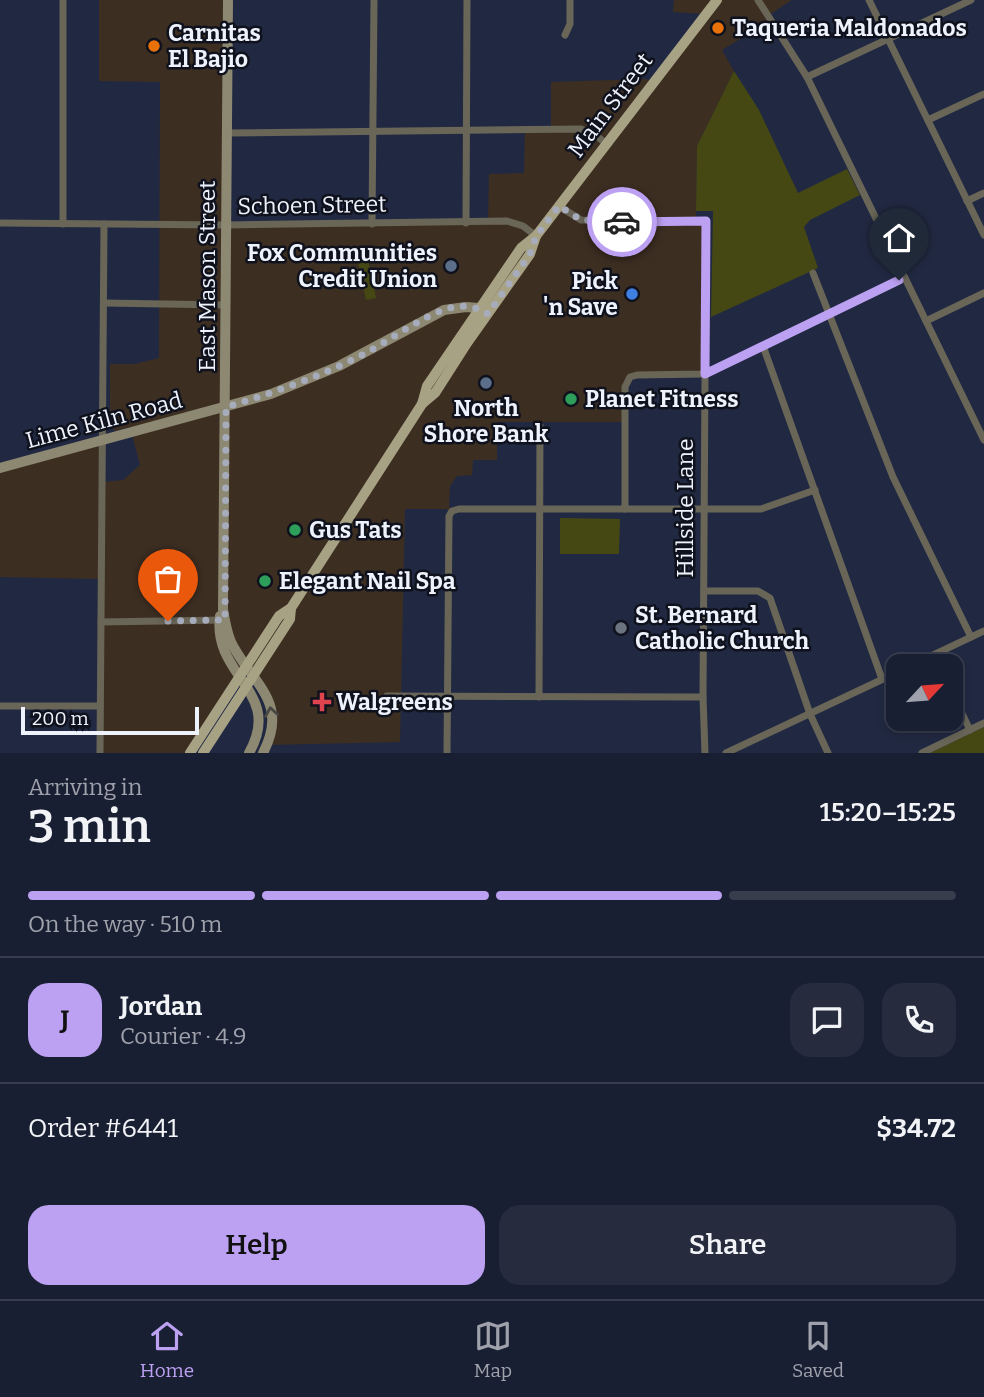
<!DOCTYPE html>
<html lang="en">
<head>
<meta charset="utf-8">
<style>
	:root { --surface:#191f32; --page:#262c3e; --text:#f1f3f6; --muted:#9fa2ac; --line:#373d4d; --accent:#bca0f2 }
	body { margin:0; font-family:Bitter,serif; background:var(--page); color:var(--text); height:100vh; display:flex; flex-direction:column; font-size:26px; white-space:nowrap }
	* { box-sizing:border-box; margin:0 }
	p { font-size:23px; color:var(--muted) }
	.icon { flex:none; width:38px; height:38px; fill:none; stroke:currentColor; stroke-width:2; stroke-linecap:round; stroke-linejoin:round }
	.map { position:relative; height:753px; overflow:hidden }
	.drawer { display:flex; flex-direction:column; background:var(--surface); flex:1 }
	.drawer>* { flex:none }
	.needle { width:46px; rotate:64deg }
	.controls { position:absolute; left:886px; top:654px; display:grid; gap:14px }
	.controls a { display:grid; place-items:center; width:77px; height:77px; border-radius:14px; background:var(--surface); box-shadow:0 4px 10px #0003,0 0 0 2px var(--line); font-size:35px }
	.scale { position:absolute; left:21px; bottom:18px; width:178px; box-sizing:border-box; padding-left:7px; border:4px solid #eef2fc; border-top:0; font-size:19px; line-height:24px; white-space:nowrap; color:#eef2fc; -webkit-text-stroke:5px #0f121d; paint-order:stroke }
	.pin { position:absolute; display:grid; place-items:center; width:60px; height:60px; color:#fff; margin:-72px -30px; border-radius:50% 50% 50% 0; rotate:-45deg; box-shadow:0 0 7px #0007 }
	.pin .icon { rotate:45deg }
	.courier { position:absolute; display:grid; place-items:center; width:70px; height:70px; margin:-35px; border:5px solid #bca0f2; border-radius:50%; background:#fff; color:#222; box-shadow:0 2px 9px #0007 }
	.overview em { font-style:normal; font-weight:600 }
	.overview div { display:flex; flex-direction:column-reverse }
	.overview { display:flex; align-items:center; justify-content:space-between; height:119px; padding:0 28px }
	h1 { font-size:46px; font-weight:600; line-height:52px }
	.bar { display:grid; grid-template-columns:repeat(4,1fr); gap:10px 7px; align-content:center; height:84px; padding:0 28px }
	.bar i { height:9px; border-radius:5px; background:var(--line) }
	.bar .on { background:var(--accent) }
	.bar p { grid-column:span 4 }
	.line { display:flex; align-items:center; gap:18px; padding:0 28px; border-top:2px solid var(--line) }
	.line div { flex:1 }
	.round { display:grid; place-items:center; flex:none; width:74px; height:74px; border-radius:21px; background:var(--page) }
	.primary-button { display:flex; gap:14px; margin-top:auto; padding:14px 28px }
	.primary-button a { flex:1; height:80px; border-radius:21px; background:var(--accent); color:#111; font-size:28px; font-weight:600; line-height:80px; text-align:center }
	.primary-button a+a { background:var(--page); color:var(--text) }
	.dock { display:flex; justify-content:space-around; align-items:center; height:98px; border-top:2px solid var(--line); background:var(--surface); font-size:19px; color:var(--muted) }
	.dock a { display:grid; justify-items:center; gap:4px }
	.dock .on { color:var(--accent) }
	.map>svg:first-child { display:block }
	.commercial { fill:#3d2e22 }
	.green { fill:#464813 }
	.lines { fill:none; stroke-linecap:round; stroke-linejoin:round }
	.street { stroke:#696658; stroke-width:7 }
	.secondary { stroke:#8d8872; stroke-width:10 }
	.primary { stroke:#a8a285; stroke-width:10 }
	.oneway { stroke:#484743 }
	.done { stroke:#a6acbb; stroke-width:7; stroke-dasharray:0 12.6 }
	.route { stroke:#bca0f2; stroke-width:9 }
	.food-dot { fill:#e8710a; stroke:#0f121d; stroke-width:2.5 }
	.service-dot { fill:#5c6f8a; stroke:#0f121d; stroke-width:2.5 }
	.shop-dot { fill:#3f7fe0; stroke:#0f121d; stroke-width:2.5 }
	.leisure-dot { fill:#2e9e5b; stroke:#0f121d; stroke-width:2.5 }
	.worship-dot { fill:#6b7280; stroke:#0f121d; stroke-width:2.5 }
	.health-dot { fill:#e0444e; stroke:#0f121d; stroke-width:2.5 }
	.labels { text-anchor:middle; stroke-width:5; stroke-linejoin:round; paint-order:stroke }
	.poi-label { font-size:23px; font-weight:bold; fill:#eef2fc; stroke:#0f121d; text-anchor:start }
	.street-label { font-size:23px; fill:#eef2fc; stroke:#0f121d }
</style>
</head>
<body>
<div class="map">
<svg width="984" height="753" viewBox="0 0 984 753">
	<rect width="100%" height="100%" fill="#212942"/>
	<path class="commercial" d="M99 0H228L226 225 488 222 489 174 524 173 525 130H551V82L646 79 653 83 705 14 673 12 674 0H792L769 15 771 20 722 50 734 71 697 146 696 220 706 221 705 374 637 375 627 381 625 422H497V460H473L472 475 457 476 450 486 449 506 452 511 446 509H405L400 742 267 745 273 719 246 665 190 753H100L101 579 0 577V468L103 441 102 482 123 480 140 465 130 427 115 431 110 426V364H135L159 358 160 82 99 81Z"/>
	<g class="green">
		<path d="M734 71 759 110 798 193 847 169 860 195 810 220 804 227 818 268 711 317 713 211H696L697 146Z"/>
		<path d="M368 260 376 298 366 300 358 262Z"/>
		<path d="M560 518 620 519 619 554H560Z"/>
		<path d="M984 727V753H930Z"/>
	</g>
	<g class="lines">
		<g class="street">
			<path d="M63 0V224"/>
			<path d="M758 0 807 77 984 440"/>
			<path d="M869 0 984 235"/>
			<path d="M565 35 570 24V0"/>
			<path d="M807 77 971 0"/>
			<path d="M928 120 984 94"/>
			<path d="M227 133 581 129 595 135 607 144"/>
			<path d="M967 201 984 193"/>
			<path d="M559 206 581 220 706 221 703 697 705 753"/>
			<path d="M0 223 226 225 507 221 523 226 536 236"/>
			<path d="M466 223 467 0"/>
			<path d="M372 224 374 0"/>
			<path d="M813 273 893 477 971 637"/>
			<path d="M104 303 226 305"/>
			<path d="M926 321 984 293"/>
			<path d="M763 346 882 679"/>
			<path d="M625 509V387L630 377 637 375 705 374 905 278"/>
			<path d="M704 591H758L770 598 810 714 828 753"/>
			<path d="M101 622 224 620"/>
			<path d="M934 655 939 667"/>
			<path d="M908 667 984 631"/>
			<path d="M950 689 970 730"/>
			<path d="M387 696 703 697"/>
			<path d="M539 697 540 426"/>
			<path d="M0 706H100"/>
			<path d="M100 753 104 224"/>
			<path d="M447 753 449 516 452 511 459 509H761L815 490"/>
			<path d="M726 753 898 672"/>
			<path d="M922 753 984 723"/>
		</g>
		<g class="secondary">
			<path d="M228 0 223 609C225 622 227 635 233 646 255 686 289 703 263 753"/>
			<path d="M0 468 271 394 339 366 444 310 466 307 479 308 485 312"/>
			<path d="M220 616C212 677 284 691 249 753"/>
		</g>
		<g class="primary">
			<path d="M422 404 427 386 521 248 536 236 717 0"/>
			<path d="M190 753 279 616 291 608 422 404 435 393 467 343 530 254 536 236"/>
			<path d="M203 753 290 619 291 608"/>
		</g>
	</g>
	<defs><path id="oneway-chevron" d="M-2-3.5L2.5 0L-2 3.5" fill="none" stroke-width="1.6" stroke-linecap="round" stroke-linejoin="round" transform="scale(1.75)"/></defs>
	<use class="oneway" href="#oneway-chevron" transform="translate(271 712) rotate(-99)"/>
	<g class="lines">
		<path class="done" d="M168 621 225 620 226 407C273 393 319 377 362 355 388 342 420 317 447 309 461 304 476 306 488 314L530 254 536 236 559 206 581 220 622 222"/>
		<path class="route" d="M622 222 706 221 705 374 899 280"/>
	</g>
	<g class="food-dot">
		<circle cx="718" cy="28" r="7"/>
		<circle cx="154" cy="46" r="7"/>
	</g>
	<g class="service-dot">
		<circle cx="451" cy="266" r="7"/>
		<circle cx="486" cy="383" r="7"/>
	</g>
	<circle class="shop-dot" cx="632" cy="294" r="7"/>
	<g class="leisure-dot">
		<circle cx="571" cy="399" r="7"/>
		<circle cx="295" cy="530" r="7"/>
		<circle cx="265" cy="581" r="7"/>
	</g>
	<circle class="worship-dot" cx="621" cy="628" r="7"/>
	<path class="health-dot" d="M318.5 691.5h7v7h7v7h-7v7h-7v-7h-7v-7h7z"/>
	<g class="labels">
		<g class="poi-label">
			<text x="732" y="36">Taqueria Maldonados</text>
			<text x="168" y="41">Carnitas<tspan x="168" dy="26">El Bajio</tspan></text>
			<text x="437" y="261" text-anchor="end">Fox Communities<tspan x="437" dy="26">Credit Union</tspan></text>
			<text x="618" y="289" text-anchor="end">Pick<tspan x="618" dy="26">'n Save</tspan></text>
			<text x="585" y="407">Planet Fitness</text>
			<text x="486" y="416" text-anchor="middle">North<tspan x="486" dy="26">Shore Bank</tspan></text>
			<text x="309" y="538">Gus Tats</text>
			<text x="279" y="589">Elegant Nail Spa</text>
			<text x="635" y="623">St. Bernard<tspan x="635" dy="26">Catholic Church</tspan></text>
			<text x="336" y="710">Walgreens</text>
		</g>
		<g class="street-label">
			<text transform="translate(610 105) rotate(-53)" y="8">Main Street</text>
			<text transform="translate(312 205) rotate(-1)" y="8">Schoen Street</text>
			<text transform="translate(207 276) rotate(-90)" y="8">East Mason Street</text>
			<text transform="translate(104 420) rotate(-15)" y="8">Lime Kiln Road</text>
			<text transform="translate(685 508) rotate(-90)" y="8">Hillside Lane</text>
		</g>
	</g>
</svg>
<div class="controls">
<a><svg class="needle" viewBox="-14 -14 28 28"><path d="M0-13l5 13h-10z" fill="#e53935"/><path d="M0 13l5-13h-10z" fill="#9fa2ac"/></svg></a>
</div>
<div class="scale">200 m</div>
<div class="pin" style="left:168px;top:621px;background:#ea580c"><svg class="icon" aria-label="bag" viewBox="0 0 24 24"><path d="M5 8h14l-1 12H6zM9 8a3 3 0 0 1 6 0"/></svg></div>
<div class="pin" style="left:899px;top:280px;background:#1f2937"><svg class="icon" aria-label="home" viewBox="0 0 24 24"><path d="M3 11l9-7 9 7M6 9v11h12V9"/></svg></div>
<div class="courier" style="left:622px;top:222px"><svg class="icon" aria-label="car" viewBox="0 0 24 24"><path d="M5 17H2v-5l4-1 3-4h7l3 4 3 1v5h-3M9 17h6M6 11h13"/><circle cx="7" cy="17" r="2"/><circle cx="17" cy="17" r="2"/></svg></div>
</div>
<section class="drawer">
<div class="overview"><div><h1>3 min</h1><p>Arriving in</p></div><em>15:20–15:25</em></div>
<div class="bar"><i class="on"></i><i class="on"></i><i class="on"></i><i></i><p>On the way · 510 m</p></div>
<div class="line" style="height:126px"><b class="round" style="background:var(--accent);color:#111">J</b><div><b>Jordan</b><p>Courier · 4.9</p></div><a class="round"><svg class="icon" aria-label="chat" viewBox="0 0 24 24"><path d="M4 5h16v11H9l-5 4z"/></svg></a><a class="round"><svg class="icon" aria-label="phone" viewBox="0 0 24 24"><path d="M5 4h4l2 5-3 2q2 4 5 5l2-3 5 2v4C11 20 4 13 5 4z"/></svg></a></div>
<div class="line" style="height:91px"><div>Order #6441</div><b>$34.72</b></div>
<div class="primary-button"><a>Help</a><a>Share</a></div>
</section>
<nav class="dock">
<a class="on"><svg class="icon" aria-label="home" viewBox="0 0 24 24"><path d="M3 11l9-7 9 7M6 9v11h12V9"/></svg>Home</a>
<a><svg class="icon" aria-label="map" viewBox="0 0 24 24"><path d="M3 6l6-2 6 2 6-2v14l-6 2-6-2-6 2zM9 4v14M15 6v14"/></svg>Map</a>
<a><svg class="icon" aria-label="saved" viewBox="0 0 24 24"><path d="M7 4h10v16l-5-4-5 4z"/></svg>Saved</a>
</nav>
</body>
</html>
